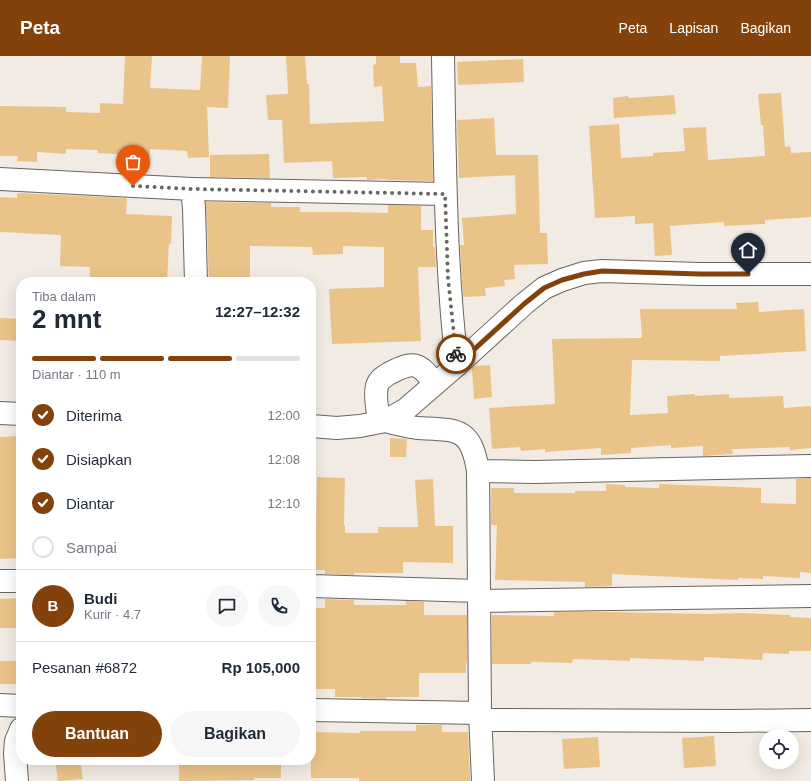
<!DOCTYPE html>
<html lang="id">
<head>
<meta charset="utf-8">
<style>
	:root { --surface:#fff; --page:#f6f6f7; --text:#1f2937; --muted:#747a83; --line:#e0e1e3; --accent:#83420b }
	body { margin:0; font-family:Arial,sans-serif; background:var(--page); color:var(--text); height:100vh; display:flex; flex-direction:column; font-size:15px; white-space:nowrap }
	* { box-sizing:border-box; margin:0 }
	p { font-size:13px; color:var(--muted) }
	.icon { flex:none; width:22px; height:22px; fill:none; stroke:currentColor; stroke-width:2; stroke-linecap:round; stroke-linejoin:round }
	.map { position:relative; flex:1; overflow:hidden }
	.panel { position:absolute; left:16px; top:221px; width:300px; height:488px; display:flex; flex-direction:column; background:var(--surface); border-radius:16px; box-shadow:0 4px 16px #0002 }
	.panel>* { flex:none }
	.fabs { position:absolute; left:759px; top:673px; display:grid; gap:8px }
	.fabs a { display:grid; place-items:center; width:40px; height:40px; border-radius:50%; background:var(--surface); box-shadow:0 4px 16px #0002; font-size:20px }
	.pin { position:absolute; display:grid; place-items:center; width:34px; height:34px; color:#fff; margin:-41px -17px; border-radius:50% 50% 50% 0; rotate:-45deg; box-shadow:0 0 4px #0007 }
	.pin .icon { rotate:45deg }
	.courier { position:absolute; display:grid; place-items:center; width:40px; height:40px; margin:-20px; border:3px solid #83420b; border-radius:50%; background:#fff; color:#222; box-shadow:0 1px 5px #0007 }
	.headline em { font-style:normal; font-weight:700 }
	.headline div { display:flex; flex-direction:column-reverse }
	.headline { display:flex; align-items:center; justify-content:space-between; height:68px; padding:0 16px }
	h1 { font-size:26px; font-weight:700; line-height:30px }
	.bar { display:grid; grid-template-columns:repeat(4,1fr); gap:6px 4px; align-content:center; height:48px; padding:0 16px }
	.bar i { height:5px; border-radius:3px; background:var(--line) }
	.bar .active { background:var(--accent) }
	.bar p { grid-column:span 4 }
	.line { display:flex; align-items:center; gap:10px; padding:0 16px; border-top:1px solid var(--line) }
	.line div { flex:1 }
	.round { display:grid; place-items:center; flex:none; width:42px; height:42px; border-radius:21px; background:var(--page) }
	ol { padding:0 16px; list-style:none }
	li { display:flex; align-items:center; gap:12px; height:44px }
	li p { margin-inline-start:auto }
	li .icon { padding:4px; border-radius:50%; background:var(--accent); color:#fff; stroke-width:4 }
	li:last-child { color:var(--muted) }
	li i { width:22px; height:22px; border:2px solid var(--line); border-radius:50% }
	.cta { display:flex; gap:8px; margin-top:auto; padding:8px 16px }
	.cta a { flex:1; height:46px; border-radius:24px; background:var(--accent); color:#fff; font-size:16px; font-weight:700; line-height:46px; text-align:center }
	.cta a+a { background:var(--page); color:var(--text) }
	header { display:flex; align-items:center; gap:24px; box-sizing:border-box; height:56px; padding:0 20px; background:var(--accent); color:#fff }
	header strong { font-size:19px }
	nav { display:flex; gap:22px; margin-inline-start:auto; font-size:14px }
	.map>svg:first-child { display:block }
	.building { fill:#eac388 }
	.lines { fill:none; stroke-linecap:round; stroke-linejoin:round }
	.minor-casing { stroke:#69645e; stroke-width:24 }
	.minor { stroke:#fff; stroke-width:22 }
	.done { stroke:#6a6763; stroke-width:4; stroke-dasharray:0 7.2 }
	.route { stroke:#83420b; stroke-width:5 }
</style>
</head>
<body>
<header>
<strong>Peta</strong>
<nav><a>Peta</a><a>Lapisan</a><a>Bagikan</a></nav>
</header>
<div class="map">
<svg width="811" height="725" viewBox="0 0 811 725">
	<rect width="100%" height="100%" fill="#f1ebe4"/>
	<g class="building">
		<path d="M125 0H152L150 32 200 34 202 0H230L228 52 207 51 209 101 188 102 187 95 150 93V100L98 97V94L66 93V98L37 96V106L17 105 18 100H0V50L66 51V56L100 57V47L123 48Z"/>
		<path d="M286 0H305L307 28H309L310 68 384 65 382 30 374 31 373 9 376 8V0H400V7H416L418 31 431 30 433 125 387 124V123L367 124V121L333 122 332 105 284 107 282 64H268L266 39 288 38Z"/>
		<path d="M523 3 524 26 458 29 457 6Z"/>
		<path d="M781 37 785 91 790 90 791 97 811 96V161L765 164V168L724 170V166L670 170 672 199 655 200 653 167 635 168V160L595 162 589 70 619 68 621 102 653 100V97L685 95 683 72 706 71 708 104 765 100 763 69H761L758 38Z"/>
		<path d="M674 39 676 58 614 62 613 42 628 40 629 42Z"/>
		<path d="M494 62 496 99H538L540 177H547L548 208 514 209 515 223 504 224 505 230 485 232 486 240 463 241 460 189H464L462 162 516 158 515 119 459 122 457 64Z"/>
		<path d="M269 98 270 122 210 121V99Z"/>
		<path d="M17 137 127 142 126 158 172 160 171 188 169 187 167 226H90V211L60 210 61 179 0 176V141L17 142Z"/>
		<path d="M206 146 271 147V151H300V156H342L388 157V149L421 150V174H433V191H435L436 211H418L421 285 332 288 329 233 384 231V191L343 190V198L313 199 312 191 250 190V226H209Z"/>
		<path d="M758 246 759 256 804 253 806 295 720 300V305L632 304 630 359 668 357 667 340 695 338V340L729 338V342L783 340 784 352 811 350V392L790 394V391L732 393 733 398 703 400V390L671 392V389L631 392V397L601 399V392L545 396V393L521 395 520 391 492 393 489 352 555 348 552 283 642 282 640 253H737L736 247Z"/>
		<path d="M0 262 21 263V285L0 284Z"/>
		<path d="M490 309 492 341 474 343 472 312 475 310Z"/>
		<path d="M21 380V502L0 503V381Z"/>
		<path d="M390 382 407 383 406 401H390Z"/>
		<path d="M317 421 345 422 344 469H345V477H378V471H418L415 424 433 423 435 470H453V507L403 506V517H354V519L325 518V514H311V475H316Z"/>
		<path d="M811 422V517L800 516V522L763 520V523L738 522V524L612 518V530L585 531V526L495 524 497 469H491V432H514V437H575V435H606V428L625 429V431L659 432V428L761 432V447L796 448V423Z"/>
		<path d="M21 542V572H0V543Z"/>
		<path d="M325 543 354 544V549H406V545L424 546V559H467V607H466V617H419V641H386V643L361 642V641H335V633H316V593L315 581H311V552H325Z"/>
		<path d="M554 556H611L709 558 741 557 790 559V561L811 562V595H789V598L763 597 762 604 704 601V605L630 602V605L573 603 572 607 531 606V608H492V559L554 560Z"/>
		<rect x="0" y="605" width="21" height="23"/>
		<path d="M416 669H442V676H468L470 725H359V722H311V676L360 677V675H416Z"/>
		<path d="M714 680 716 710 684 712 682 682Z"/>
		<path d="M598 681 600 711 564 713 562 683Z"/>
		<path d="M55 704H80L83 723 58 725Z"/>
		<path d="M179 704H281V722H254V724L179 725Z"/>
	</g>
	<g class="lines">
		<defs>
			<g id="minor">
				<path d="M443 0C445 104 445 206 457 309"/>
				<path d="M0 123 192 133 194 152 196 226"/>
				<path d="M192 133 445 138"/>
				<path d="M0 357 21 358"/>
				<path d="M385 365C396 368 407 371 418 372 457 374 471 371 478 415L535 416 811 410"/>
				<path d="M379 366C378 354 374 341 377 330 379 323 385 320 390 317 415 304 419 307 435 328"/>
				<path d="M311 370 337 372 360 370 385 365 405 354 457 309 524 248 544 232 562 224 584 217 602 215 700 218H811"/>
				<path d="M478 415 480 657 483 725"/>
				<path d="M0 525H21"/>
				<path d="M311 530 479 535"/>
				<path d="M479 545 811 540"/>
				<path d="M0 649 21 650"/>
				<path d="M311 654 480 657"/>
				<path d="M480 664 733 665 811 664"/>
				<path d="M17 725 15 697 16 685 21 673"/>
			</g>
		</defs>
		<use href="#minor" class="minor-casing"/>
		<use href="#minor" class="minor"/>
	</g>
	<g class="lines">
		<path class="done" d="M133 130 192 133 445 138 448 222 456 298"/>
		<path class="route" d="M456 298 457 309 524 248 544 232 562 224 584 218 602 215 700 218H748"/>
	</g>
</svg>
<div class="fabs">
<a><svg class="icon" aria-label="locate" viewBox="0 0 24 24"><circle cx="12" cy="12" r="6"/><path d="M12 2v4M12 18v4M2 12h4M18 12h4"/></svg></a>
</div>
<div class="pin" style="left:133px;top:130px;background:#ea580c"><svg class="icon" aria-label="bag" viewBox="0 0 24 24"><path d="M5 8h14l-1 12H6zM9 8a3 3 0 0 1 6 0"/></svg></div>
<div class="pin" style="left:748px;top:218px;background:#1f2937"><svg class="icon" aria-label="home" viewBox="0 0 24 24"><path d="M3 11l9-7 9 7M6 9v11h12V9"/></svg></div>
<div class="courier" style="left:456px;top:298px"><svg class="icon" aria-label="bike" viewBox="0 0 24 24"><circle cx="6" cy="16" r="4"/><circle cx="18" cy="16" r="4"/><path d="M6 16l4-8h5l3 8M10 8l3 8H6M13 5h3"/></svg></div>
<section class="panel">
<div class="headline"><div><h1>2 mnt</h1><p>Tiba dalam</p></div><em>12:27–12:32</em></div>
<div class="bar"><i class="active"></i><i class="active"></i><i class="active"></i><i></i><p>Diantar · 110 m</p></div>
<ol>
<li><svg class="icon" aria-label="check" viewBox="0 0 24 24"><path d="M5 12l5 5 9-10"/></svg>Diterima<p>12:00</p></li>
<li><svg class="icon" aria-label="check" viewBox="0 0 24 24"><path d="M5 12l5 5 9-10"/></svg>Disiapkan<p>12:08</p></li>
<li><svg class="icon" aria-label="check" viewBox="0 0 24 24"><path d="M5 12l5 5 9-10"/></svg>Diantar<p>12:10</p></li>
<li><i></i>Sampai</li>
</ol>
<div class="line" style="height:72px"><b class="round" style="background:var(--accent);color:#fff">B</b><div><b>Budi</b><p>Kurir · 4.7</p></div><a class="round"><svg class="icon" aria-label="chat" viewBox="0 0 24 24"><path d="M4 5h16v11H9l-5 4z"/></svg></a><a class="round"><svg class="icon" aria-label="phone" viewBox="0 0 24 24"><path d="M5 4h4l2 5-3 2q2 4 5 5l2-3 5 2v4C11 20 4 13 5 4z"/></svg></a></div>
<div class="line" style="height:52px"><div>Pesanan #6872</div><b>Rp 105,000</b></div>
<div class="cta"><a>Bantuan</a><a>Bagikan</a></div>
</section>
</div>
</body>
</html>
